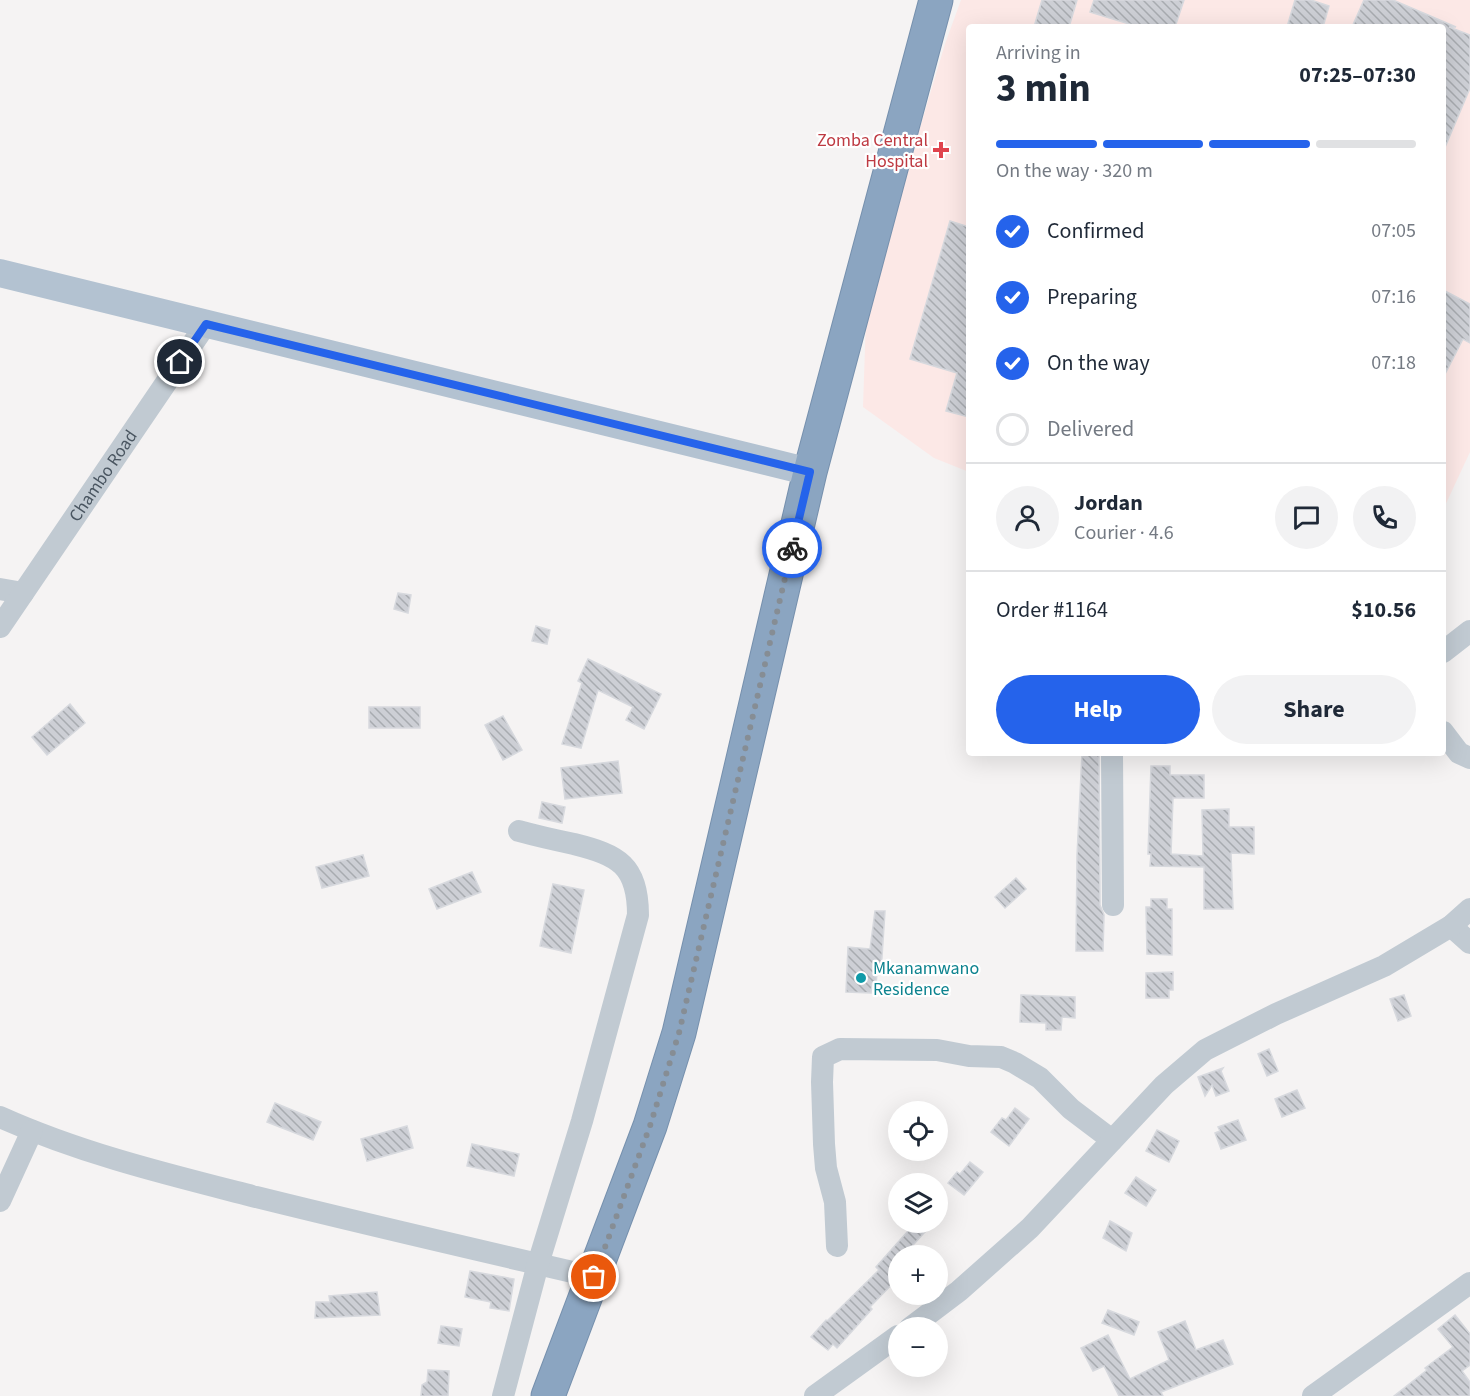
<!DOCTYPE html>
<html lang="en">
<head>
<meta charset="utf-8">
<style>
	:root { --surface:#fff; --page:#f2f2f3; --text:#1f2937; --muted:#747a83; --line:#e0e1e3; --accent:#2563eb }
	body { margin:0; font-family:"Source Sans 3",sans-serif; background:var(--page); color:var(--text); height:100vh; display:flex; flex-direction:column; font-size:22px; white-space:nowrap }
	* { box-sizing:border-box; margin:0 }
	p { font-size:20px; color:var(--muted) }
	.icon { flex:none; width:33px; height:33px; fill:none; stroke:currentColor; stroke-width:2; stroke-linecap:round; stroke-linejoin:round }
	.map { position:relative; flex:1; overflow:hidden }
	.side { position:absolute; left:966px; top:24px; width:480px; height:732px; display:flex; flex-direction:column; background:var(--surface); border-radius:6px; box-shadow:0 6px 24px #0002 }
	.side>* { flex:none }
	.buttons { position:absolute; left:888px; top:1101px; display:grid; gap:12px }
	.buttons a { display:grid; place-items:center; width:60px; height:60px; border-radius:50%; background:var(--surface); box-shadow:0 6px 24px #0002; font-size:30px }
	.pin { position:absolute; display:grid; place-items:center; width:51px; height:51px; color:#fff; margin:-26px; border:3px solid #fff; border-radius:50%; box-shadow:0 2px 6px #0007 }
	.courier { position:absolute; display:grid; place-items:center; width:60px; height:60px; margin:-30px; border:4px solid #2563eb; border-radius:50%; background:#fff; color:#222; box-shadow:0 2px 8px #0007 }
	.overview em { font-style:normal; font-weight:700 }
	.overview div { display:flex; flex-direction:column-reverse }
	.overview { display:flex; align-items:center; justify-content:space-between; height:102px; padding:0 30px }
	h1 { font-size:39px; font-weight:700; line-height:45px }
	.bar { display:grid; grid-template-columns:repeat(4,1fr); gap:9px 6px; align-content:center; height:72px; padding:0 30px }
	.bar i { height:8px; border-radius:4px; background:var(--line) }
	.bar .on { background:var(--accent) }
	.bar p { grid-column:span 4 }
	.line { display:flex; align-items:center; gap:15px; padding:0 30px; border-top:2px solid var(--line) }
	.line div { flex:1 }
	.round { display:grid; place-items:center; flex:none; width:63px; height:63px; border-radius:32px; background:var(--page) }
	ol { padding:0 30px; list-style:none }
	li { display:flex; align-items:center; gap:18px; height:66px }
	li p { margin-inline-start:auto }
	li .icon { padding:6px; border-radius:50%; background:var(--accent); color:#fff; stroke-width:4 }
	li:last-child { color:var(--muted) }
	li i { width:33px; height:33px; border:3px solid var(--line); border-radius:50% }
	.primary-button { display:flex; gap:12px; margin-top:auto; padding:12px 30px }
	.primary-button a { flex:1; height:69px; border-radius:36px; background:var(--accent); color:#fff; font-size:24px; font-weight:700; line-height:69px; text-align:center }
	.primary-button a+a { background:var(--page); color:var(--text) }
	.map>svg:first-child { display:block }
	.medical { fill:#fce8e6 }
	.building { fill:url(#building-back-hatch); stroke:#d7d9de; stroke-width:1.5 }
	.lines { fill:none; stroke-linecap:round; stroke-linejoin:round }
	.highway-casing { stroke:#7690ad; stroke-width:35 }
	.minor { stroke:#c1cad2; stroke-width:22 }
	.major { stroke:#b3c2d1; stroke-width:28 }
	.highway { stroke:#8ba5c1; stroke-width:33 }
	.done { stroke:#868d94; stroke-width:6; stroke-dasharray:0 10.8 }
	.route { stroke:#2563eb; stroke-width:8 }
	.health-dot { fill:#e0444e; stroke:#fff; stroke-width:2 }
	.culture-dot { fill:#0f9aa8; stroke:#fff; stroke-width:2 }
	.labels { text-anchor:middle; stroke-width:4.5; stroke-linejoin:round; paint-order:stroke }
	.health-label { font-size:18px; fill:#be3a42; stroke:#fff; text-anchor:end }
	.street-label { font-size:18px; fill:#4a5661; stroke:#fff }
	.culture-label { font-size:18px; fill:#0d838f; stroke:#fff; text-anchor:start }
</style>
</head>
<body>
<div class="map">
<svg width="1470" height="1396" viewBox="0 0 1470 1396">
	<defs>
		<pattern id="building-back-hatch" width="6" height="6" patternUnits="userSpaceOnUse" patternTransform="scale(1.5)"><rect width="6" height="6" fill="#cdcfd5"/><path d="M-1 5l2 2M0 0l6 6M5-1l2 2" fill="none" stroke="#a8abb0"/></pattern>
	</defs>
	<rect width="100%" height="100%" fill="#f5f3f3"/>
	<path class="medical" d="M961 0H1470V452L1443 510V27H969V472L934 458 863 407 866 318 882 255 945 44Z"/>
	<g class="building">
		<path d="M1042 0H1077L1069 27H1034Z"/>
		<path d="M1094 0H1184L1175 27H1139L1090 12Z"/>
		<path d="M1295 0H1311L1329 6 1323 27H1287Z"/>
		<path d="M1364 0H1393L1456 27H1449L1470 35V88L1443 152V27H1352Z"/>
		<path d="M950 221 969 227V417L946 411 957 373 910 359Z"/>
		<path d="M1443 290 1470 304V343L1463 339 1443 378Z"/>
		<path d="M398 593 411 595 408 613 394 609Z"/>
		<path d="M536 626 550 630 547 644 532 641Z"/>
		<path d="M588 659 661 694 644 729 626 720 633 707 598 690 581 748 562 744 582 683 578 681Z"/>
		<path d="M70 704 85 723 47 755 32 737Z"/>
		<rect x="369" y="707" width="51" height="21"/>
		<path d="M503 716 522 750 503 760 485 725Z"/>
		<path d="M1082 753H1099L1100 905 1104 915 1103 951H1076L1077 856Z"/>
		<path d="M618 761 622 793 565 799 561 768Z"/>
		<path d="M1151 766H1170V775H1204V798H1173L1171 854 1203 856 1202 810 1229 809V827H1254V854L1231 853 1233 909H1204V867L1150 866 1151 854H1148Z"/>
		<path d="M542 802 565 807 562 823 539 818Z"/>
		<path d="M363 855 369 876 322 888 316 867Z"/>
		<path d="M472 872 481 892 437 909 429 889Z"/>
		<path d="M1016 878 1026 889 1005 908 995 897Z"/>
		<path d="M553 884 584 890 571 953 540 946Z"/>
		<path d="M1151 899H1167V909H1172V955L1147 954 1146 907H1151Z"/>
		<path d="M875 911H885L881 972H877L876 985 872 984 871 993 846 992 848 947 870 949Z"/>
		<path d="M1173 972V990H1169V998H1146V973Z"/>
		<path d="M1021 995 1075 997V1018L1062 1017 1061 1030H1046V1023L1020 1022Z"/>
		<path d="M1404 995 1411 1016 1398 1021 1390 999Z"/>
		<path d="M1269 1049 1278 1071 1267 1076 1258 1054Z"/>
		<path d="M1223 1068 1221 1071 1229 1091 1216 1096 1212 1085 1205 1096 1198 1077Z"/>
		<path d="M1297 1090 1305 1108 1282 1117 1275 1099Z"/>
		<path d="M275 1103 321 1122 313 1140 267 1122Z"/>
		<path d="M1015 1108 1029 1119 1009 1146 991 1132 1002 1118 1006 1120Z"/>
		<path d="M1238 1120 1246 1140 1221 1149 1215 1133 1220 1131 1218 1127Z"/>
		<path d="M407 1126 413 1148 367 1161 361 1139Z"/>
		<path d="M1157 1130 1179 1141 1169 1162 1146 1151Z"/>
		<path d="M472 1144 519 1154 514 1176 467 1166Z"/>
		<path d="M970 1162 983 1172 964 1195 948 1183 957 1172 960 1174Z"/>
		<path d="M1136 1177 1156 1190 1146 1206 1125 1193Z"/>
		<path d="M1110 1221 1132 1233 1126 1251 1103 1238Z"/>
		<path d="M916 1222H934L903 1256H898V1278L870 1307 872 1309 837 1348 833 1344 828 1350 811 1337 826 1320 827 1321 879 1270 876 1267Z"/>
		<path d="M470 1271 514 1279 509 1311 490 1308 491 1302 465 1297Z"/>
		<path d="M377 1292 380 1315 315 1318 316 1302H330L329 1296Z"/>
		<path d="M1108 1310 1139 1322 1134 1335 1102 1323Z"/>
		<path d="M1455 1315 1470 1334V1365L1462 1371 1470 1382V1396H1394L1427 1370 1425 1368 1453 1347 1438 1329Z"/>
		<path d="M1185 1321 1196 1350 1223 1340 1233 1364 1161 1392 1163 1396H1119L1104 1366 1093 1371 1081 1348 1108 1335 1130 1379 1169 1360 1158 1332Z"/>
		<path d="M441 1326 462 1329 459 1346 438 1343Z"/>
		<path d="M428 1370 449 1371 448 1396H421L422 1385 427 1382Z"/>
	</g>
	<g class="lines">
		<defs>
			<path id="highway" d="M548 1396 650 1126 679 1033 810 472 936 0"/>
		</defs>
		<use href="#highway" class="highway-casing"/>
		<g class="minor">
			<path d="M0 589 23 593"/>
			<path id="s1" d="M0 627 206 324"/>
			<path d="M1443 652 1470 631"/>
			<path d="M1443 732 1459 753 1470 758"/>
			<path d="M1112 753 1113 905"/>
			<path d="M1451 926 1470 943"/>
			<path d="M0 1117C82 1154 170 1175 256 1197 369 1225 481 1251 594 1277"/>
			<path d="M0 1201 32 1131"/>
			<path d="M837 1246 835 1202 826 1168 824 1144 822 1082 823 1057 840 1049 937 1050 969 1056 1001 1057 1015 1063 1040 1078 1071 1109 1112 1140"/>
			<path d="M910 1328 959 1291 1030 1228 1164 1085 1205 1050 1276 1014 1384 966 1451 926 1470 909"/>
			<path d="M503 1396 538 1264 582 1121 638 915C638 865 618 855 574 844 555 840 537 836 519 831"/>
			<path d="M815 1396 898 1336"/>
			<path d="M1313 1396 1470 1283"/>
		</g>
		<path class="major" d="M0 273 810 472"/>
		<use href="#highway" class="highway"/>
	</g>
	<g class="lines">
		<path class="done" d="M594 1277 650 1126 679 1033 792 548"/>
		<path class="route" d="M180 362 206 324 810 472 792 548"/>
	</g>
	<path class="health-dot" d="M938 141h6v6h6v6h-6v6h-6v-6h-6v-6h6z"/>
	<circle class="culture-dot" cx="861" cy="978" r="6"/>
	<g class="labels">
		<g class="health-label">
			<text x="928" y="146">Zomba Central<tspan x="928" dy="21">Hospital</tspan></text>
		</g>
		<g class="street-label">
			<text dy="6" stroke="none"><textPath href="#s1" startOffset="183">Chambo Road</textPath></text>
		</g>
		<g class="culture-label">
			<text x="873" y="974">Mkanamwano<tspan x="873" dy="21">Residence</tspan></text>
		</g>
	</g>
</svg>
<div class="buttons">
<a><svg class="icon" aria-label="locate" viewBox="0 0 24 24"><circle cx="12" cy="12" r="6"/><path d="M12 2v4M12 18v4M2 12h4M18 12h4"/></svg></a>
<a><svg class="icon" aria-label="layers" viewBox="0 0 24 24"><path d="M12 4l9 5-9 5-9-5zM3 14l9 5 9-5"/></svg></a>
<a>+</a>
<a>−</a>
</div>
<div class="pin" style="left:594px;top:1277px;background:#ea580c"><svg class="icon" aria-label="bag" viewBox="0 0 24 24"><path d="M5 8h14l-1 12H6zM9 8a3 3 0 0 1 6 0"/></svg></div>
<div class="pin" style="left:180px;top:362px;background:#1f2937"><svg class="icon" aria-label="home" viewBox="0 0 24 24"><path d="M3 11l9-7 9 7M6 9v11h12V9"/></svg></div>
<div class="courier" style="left:792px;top:548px"><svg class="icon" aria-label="bike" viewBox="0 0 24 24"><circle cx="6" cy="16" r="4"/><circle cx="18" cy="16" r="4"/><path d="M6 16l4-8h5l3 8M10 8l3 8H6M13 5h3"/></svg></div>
<section class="side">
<div class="overview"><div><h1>3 min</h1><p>Arriving in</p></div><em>07:25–07:30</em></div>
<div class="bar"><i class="on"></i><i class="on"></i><i class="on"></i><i></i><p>On the way · 320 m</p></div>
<ol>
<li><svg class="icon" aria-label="check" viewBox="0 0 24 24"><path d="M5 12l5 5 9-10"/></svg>Confirmed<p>07:05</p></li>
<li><svg class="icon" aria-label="check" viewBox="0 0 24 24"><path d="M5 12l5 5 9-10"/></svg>Preparing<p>07:16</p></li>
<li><svg class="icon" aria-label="check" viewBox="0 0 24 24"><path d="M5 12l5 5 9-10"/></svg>On the way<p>07:18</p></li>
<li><i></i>Delivered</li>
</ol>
<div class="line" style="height:108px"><a class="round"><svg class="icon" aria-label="person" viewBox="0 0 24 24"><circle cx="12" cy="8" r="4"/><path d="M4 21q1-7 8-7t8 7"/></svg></a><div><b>Jordan</b><p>Courier · 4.6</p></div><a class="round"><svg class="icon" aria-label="chat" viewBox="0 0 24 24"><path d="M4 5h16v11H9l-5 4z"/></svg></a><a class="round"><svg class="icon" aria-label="phone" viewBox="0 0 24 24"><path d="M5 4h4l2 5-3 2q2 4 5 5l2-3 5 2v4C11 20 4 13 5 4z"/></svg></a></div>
<div class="line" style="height:78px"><div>Order #1164</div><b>$10.56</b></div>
<div class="primary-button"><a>Help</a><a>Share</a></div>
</section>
</div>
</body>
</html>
